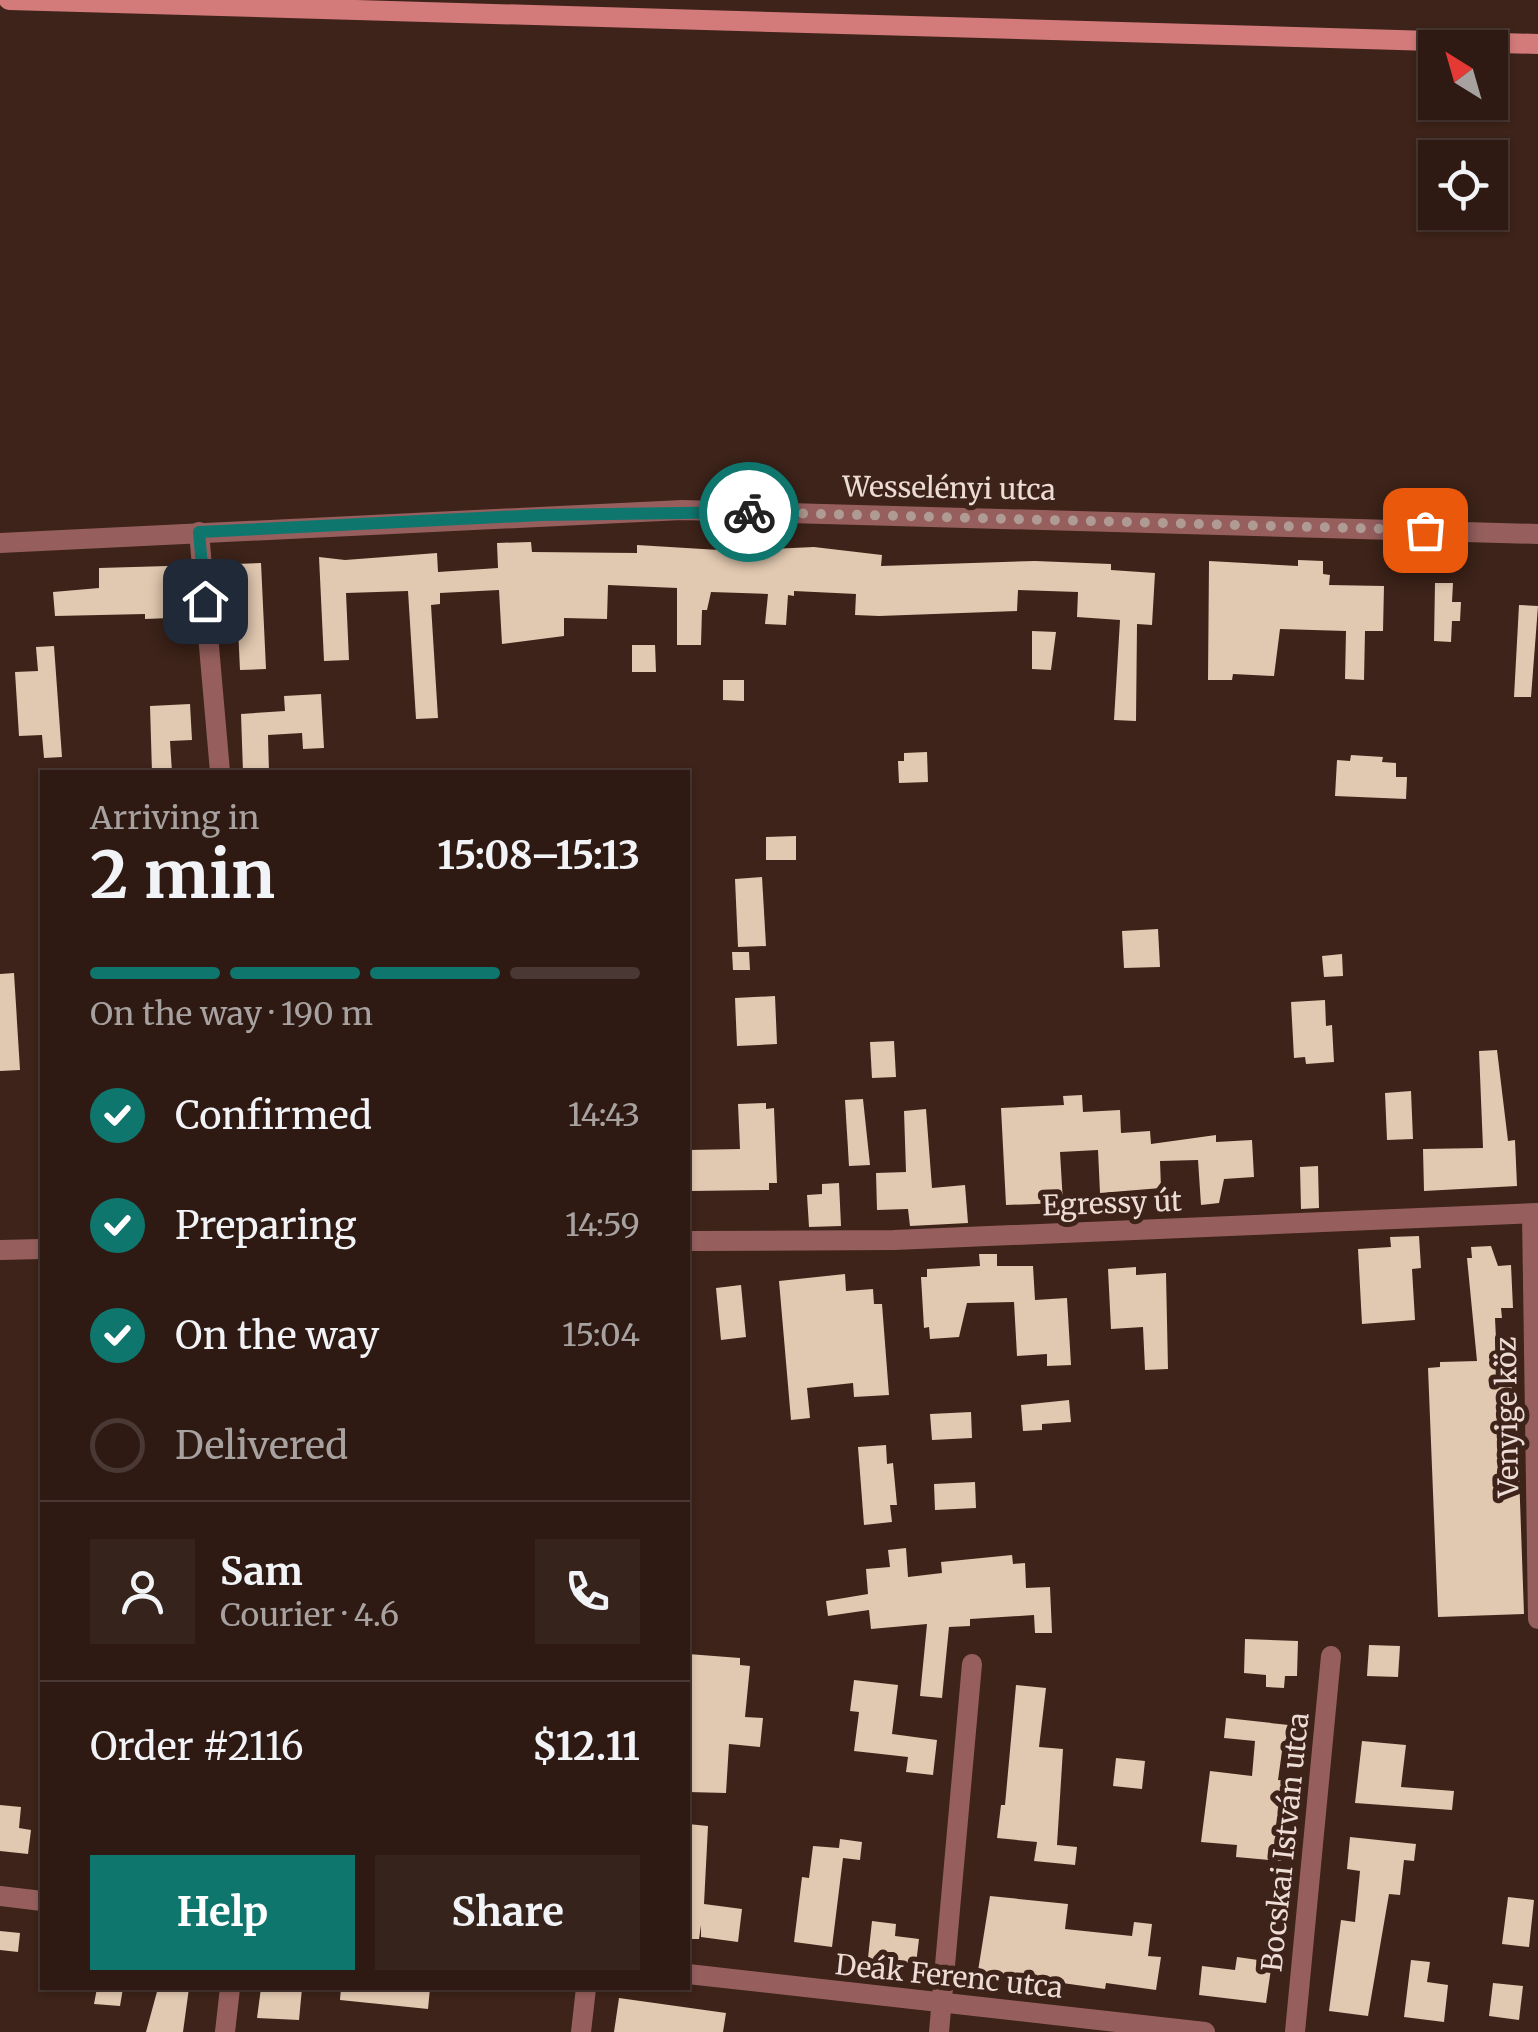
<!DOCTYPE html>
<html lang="en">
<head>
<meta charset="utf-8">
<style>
	:root { --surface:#2e1a13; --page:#36231c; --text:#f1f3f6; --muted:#a7a1a0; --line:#493833; --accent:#0f766e }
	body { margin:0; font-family:Merriweather,serif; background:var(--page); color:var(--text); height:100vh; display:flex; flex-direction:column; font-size:38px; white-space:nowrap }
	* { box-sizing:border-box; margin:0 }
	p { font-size:32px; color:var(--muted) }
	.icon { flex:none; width:55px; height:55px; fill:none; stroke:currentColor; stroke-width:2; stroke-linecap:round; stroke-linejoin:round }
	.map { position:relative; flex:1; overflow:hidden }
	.details { position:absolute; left:40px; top:770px; width:650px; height:1220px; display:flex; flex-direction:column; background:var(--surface); border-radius:0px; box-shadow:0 2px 8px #0004,0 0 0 2px var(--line) }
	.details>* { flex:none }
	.needle { width:65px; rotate:323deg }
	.controls { position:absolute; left:1418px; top:30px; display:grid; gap:20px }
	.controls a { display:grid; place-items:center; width:90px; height:90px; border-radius:0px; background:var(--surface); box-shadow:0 2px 8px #0004,0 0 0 2px var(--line); font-size:50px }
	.pin { position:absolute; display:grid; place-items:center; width:85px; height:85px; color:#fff; margin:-42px; border-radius:20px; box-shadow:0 5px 15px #0006 }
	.courier { position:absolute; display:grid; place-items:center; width:100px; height:100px; margin:-50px; border:8px solid #0f766e; border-radius:50%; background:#fff; color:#222; box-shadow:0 2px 12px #0007 }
	.headline em { font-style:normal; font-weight:700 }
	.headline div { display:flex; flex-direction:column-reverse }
	.headline { display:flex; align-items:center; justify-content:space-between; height:170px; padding:0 50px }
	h1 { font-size:65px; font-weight:700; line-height:75px }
	.bar { display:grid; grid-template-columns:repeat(4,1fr); gap:15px 10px; align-content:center; height:120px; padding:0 50px }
	.bar i { height:12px; border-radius:8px; background:var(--line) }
	.bar .on { background:var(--accent) }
	.bar p { grid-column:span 4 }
	.line { display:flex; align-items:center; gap:25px; padding:0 50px; border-top:2px solid var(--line) }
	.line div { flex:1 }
	.round { display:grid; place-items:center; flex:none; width:105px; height:105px; border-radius:0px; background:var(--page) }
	ol { padding:0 50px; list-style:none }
	li { display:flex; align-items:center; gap:30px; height:110px }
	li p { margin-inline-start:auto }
	li .icon { padding:10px; border-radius:50%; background:var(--accent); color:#fff; stroke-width:4 }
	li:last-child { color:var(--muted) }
	li i { width:55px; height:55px; border:5px solid var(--line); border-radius:50% }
	.cta { display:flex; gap:20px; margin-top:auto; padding:20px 50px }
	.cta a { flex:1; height:115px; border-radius:0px; background:var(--accent); color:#fff; font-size:40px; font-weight:700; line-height:115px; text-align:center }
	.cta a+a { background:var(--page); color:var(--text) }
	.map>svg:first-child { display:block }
	.building { fill:#e1c8b0 }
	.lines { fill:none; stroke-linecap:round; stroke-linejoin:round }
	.street { stroke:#965f5e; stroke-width:20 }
	.secondary { stroke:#d37a7a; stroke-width:20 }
	.done { stroke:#af9b93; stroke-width:10; stroke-dasharray:0 18 }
	.route { stroke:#0f766e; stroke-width:12 }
	.labels { text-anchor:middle; stroke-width:10; stroke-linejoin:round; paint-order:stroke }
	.street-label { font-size:28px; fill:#eddcd5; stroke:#3d2319 }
</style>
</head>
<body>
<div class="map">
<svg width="1538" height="2032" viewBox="0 0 1538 2032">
	<rect width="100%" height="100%" fill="#3d2319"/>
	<g class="building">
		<path d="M531 542 532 552 637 553V545L770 553 771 549 814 547 882 555 881 566 1035 561 1111 564V570L1155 573 1152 625 1137 624 1136 721 1114 720 1120 620 1077 617 1078 592 1018 590 1017 611 879 616 855 615 856 594 794 591V596L788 595 786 625 765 624 768 594 711 592 707 610H702L701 645H677V588L608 585 607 619 564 618V636L502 644 499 590 440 593V604L431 605 438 718 416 719 408 591 346 593 349 660 324 661 319 557 345 560 437 553 438 572 498 568 497 543Z"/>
		<path d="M1298 560 1323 561V574L1330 575 1329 585 1384 586 1383 631H1365L1364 680 1345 679 1346 631 1280 629 1274 676 1233 674 1232 680H1208L1209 561 1298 566Z"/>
		<path d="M261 563 266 669 240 670 235 564Z"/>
		<path d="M168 566 170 618 145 619V614L55 616 53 592 99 588V568Z"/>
		<path d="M1435 583H1453L1452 602H1461L1460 621H1452L1451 642 1434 641Z"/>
		<path d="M1519 605 1538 606 1531 697H1514Z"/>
		<path d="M1032 631 1056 632 1051 670 1032 669Z"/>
		<path d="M632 645H655L656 672H632Z"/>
		<path d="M54 646 62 757 44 758 42 735 19 736 15 672 38 671 36 647Z"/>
		<path d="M723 680H744V701L723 700Z"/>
		<path d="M321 694 324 748 303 749 302 733 268 735 269 772H243L241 714 285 711 284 696Z"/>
		<path d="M190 704 192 740 170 741 172 772H152L150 706Z"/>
		<path d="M927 752 928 782 899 783 898 761H904V753Z"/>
		<path d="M1351 755 1383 757 1382 762 1396 763V777H1407L1406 799 1335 796 1337 760 1350 761Z"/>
		<path d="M796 836V860H766V837Z"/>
		<path d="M762 877 766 946 738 947 735 879Z"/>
		<path d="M1158 929 1160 967 1124 968 1122 931Z"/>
		<path d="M732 952H749L750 970H733Z"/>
		<path d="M1342 954 1343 976 1324 977 1322 956Z"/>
		<path d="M14 973 20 1070 0 1071V974Z"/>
		<path d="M775 996 777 1044 737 1046 735 998Z"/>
		<path d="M1325 1000 1326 1026 1332 1025 1334 1062 1306 1064 1305 1057 1294 1058 1291 1002Z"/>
		<path d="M894 1041 896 1077 872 1078 870 1042Z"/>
		<path d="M1497 1050 1508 1141 1515 1140 1517 1186 1424 1191 1423 1149 1483 1148 1479 1051Z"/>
		<path d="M1411 1091 1413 1139 1387 1140 1385 1093Z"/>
		<path d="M1082 1095 1083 1112 1120 1110 1121 1133 1150 1131 1151 1144 1216 1135V1142L1252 1140 1254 1177 1224 1179 1219 1203 1201 1205 1198 1160 1160 1161 1161 1188 1100 1193 1098 1150 1060 1152 1063 1203 1006 1205 1001 1108 1064 1105 1063 1096Z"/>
		<path d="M863 1099 870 1165 849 1166 845 1100Z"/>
		<path d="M766 1103V1109L774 1108 777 1183H769V1190L690 1191 689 1150 740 1149 738 1104Z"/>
		<path d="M926 1109 932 1188 965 1185 968 1223 910 1226 908 1209 877 1210 876 1173 906 1172 904 1111Z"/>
		<path d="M1318 1166 1319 1208 1301 1209 1300 1167Z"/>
		<path d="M839 1183 841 1226 809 1227 807 1195 822 1194V1184Z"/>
		<path d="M1419 1236 1421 1268 1412 1269 1415 1320 1362 1324 1358 1249 1391 1247 1390 1237Z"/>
		<path d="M1491 1246 1498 1266 1511 1265 1513 1308H1501L1502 1318H1495L1497 1360H1515L1524 1614 1438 1617 1428 1368 1440 1367V1362L1477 1361 1467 1258H1472L1471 1247Z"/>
		<path d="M979 1254H997V1266H1033L1035 1300 1067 1298 1071 1365 1047 1366V1354L1017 1356 1014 1302 967 1303 959 1337 930 1339 929 1327 924 1328 921 1277H927V1269L980 1266Z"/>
		<path d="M1136 1267V1275L1166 1273 1168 1369 1145 1370 1143 1327 1111 1329 1108 1269Z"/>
		<path d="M845 1274 846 1291 873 1289 874 1304H882L889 1395 854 1397 853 1383 807 1388 810 1418 791 1420 779 1281Z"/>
		<path d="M741 1285 746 1337 721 1340 716 1288Z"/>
		<path d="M1069 1400 1071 1422 1042 1424V1430L1023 1431 1021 1405Z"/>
		<path d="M971 1412 972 1438 932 1440 930 1414Z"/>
		<path d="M886 1445 887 1464 893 1463 897 1505H890L892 1522 864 1525 858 1447Z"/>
		<path d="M975 1482 976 1508 935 1510 934 1484Z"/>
		<path d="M906 1548 908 1577 942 1573 941 1562 1012 1555 1013 1564 1025 1563 1026 1588 1050 1587 1052 1633H1035L1034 1615 970 1619V1626L949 1627 942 1698 920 1696 927 1624 871 1629 869 1610 828 1616 826 1601 868 1594 866 1569 890 1567 888 1550Z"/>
		<path d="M1245 1639 1298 1641 1297 1676H1285L1284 1688 1266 1687V1675L1244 1673Z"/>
		<path d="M1369 1645 1400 1646 1398 1677 1367 1676Z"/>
		<path d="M688 1654 740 1658V1665L750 1666 745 1717 763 1718 760 1747 729 1744 726 1793 688 1792Z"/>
		<path d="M854 1680 898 1685 892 1734 937 1740 933 1775 906 1772 908 1757 854 1751 859 1712 850 1711Z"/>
		<path d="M1016 1685 1046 1688 1039 1747 1063 1749 1057 1845 1077 1847 1075 1865 1034 1861 1037 1842 997 1838 1001 1805H1005Z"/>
		<path d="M1226 1718 1298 1726 1296 1745 1283 1744 1278 1780 1292 1781 1281 1861 1236 1857 1237 1845 1201 1842 1210 1771 1252 1776 1255 1741 1224 1738Z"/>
		<path d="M1362 1741 1406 1745 1401 1787 1454 1791 1452 1810 1355 1803Z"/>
		<path d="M1116 1758 1145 1761 1142 1789 1113 1786Z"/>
		<path d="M0 1805 21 1807 19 1828 31 1830 28 1854 0 1851Z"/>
		<path d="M688 1824 708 1826 704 1904 742 1909 738 1942 701 1937V1925L699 1939H688Z"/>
		<path d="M1350 1837 1416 1844 1414 1861 1404 1860 1400 1895 1389 1894 1368 2016 1329 2011 1341 1920 1355 1922 1360 1871 1347 1869Z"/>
		<path d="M840 1839 862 1842 860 1860 843 1858 832 1947 794 1942 802 1877 809 1878 813 1846 839 1848Z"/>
		<path d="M990 1896 1068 1904 1065 1929 1132 1936 1134 1922 1152 1924 1148 1956 1161 1957 1156 1990 1106 1983 1105 1989 978 1971Z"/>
		<path d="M1508 1897 1534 1900 1529 1947 1502 1944Z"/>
		<path d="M872 1921 896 1924 895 1936 919 1939 916 1964 868 1958Z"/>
		<path d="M0 1931 20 1933 18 1952 0 1950Z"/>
		<path d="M1237 1957 1272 1962 1266 2003 1199 1995 1202 1966 1235 1970Z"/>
		<path d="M1411 1960 1430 1962 1427 1982 1448 1985 1444 2022 1404 2017Z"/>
		<path d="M1493 1983 1523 1986 1519 2020 1489 2016Z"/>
		<path d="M97 1988H123L120 2006 94 2004Z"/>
		<path d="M158 1988H189L183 2032H146Z"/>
		<path d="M261 1988H302L299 2020 257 2018Z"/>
		<path d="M341 1988H430L428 2009 340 2000Z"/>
		<path d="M619 1998 726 2013 723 2032H614Z"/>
	</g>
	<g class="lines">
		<g class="street">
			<path d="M199 532 220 772"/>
			<path d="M0 543 682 510 1538 534"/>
			<path d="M1532 1214 1538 1619"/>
			<path d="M688 1241 894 1240 1538 1213"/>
			<path d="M0 1250 42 1249"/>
			<path d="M0 1896 42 1901"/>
			<path d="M688 1974 1205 2032"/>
			<path d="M225 2032 230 1988"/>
			<path d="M581 2032 586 1988"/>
			<path d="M939 2032 972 1664"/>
			<path d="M1295 2032 1331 1656"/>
		</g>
		<path class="secondary" d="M9 0 1538 44"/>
	</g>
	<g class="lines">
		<path class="done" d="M749 512 1425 530"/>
		<path class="route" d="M205 601 199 532 541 515 749 512"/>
	</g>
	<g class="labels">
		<g class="street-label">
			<text transform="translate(949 488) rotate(1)" y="10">Wesselényi utca</text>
			<text transform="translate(1112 1203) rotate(-2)" y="10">Egressy út</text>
			<text transform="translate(1507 1417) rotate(-91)" y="10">Venyige köz</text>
			<text transform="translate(1285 1842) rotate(-84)" y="10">Bocskai István utca</text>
			<text transform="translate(949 1976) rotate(6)" y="10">Deák Ferenc utca</text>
		</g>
	</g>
</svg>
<div class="controls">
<a><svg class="needle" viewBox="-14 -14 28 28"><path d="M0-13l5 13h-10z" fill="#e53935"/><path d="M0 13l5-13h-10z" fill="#a7a1a0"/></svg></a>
<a><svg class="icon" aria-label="locate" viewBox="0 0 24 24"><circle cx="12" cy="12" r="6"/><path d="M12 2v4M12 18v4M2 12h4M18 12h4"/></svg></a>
</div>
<div class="pin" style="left:1425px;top:530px;background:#ea580c"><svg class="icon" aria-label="bag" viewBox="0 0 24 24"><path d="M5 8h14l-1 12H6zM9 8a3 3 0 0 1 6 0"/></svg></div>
<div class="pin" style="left:205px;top:601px;background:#1f2937"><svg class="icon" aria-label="home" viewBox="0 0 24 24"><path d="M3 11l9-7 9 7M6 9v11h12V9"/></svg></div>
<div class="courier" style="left:749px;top:512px"><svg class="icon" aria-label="bike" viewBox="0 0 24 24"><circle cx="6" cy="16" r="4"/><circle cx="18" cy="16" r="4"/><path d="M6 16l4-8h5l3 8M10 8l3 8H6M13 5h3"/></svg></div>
<section class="details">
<div class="headline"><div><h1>2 min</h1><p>Arriving in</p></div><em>15:08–15:13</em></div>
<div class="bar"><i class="on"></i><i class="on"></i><i class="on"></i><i></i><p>On the way · 190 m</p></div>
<ol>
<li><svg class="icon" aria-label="check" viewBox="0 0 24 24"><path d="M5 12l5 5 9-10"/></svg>Confirmed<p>14:43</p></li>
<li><svg class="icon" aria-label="check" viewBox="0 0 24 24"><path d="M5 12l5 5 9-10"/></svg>Preparing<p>14:59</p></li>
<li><svg class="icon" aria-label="check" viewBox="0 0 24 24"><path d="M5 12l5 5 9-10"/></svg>On the way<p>15:04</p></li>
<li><i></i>Delivered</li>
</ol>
<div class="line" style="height:180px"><a class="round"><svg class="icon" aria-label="person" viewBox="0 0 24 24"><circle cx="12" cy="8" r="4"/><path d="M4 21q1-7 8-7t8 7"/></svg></a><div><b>Sam</b><p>Courier · 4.6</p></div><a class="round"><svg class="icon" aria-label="phone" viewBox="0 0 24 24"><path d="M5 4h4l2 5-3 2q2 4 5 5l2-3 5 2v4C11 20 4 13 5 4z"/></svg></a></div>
<div class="line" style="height:130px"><div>Order #2116</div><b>$12.11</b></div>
<div class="cta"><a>Help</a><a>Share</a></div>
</section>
</div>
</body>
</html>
